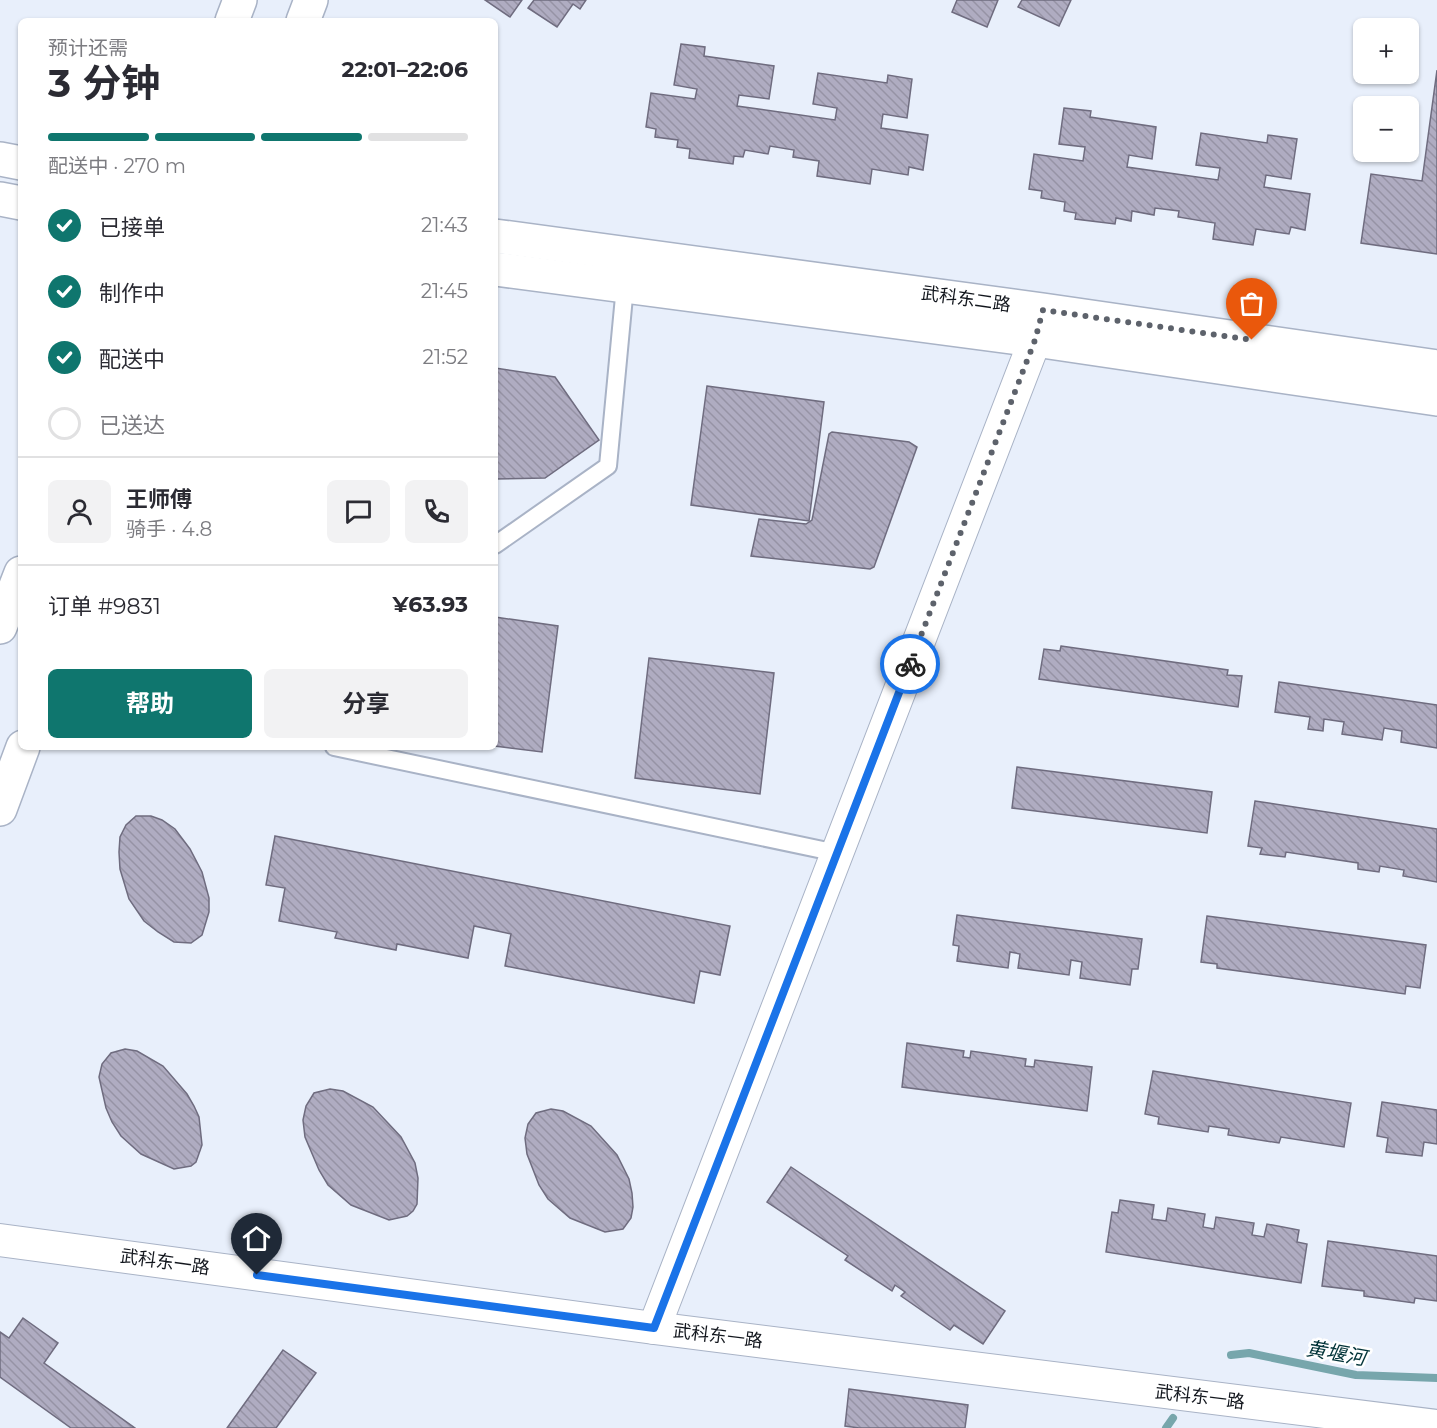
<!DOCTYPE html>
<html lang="zh">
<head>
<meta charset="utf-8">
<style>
	:root { --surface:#fff; --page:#f2f2f3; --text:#2b2b33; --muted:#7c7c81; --line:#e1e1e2; --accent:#0f766e }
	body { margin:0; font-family:Montserrat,"Noto Sans SC",sans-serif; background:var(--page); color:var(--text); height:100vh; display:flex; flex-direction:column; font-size:22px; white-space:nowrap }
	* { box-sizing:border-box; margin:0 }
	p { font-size:20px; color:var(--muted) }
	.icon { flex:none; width:33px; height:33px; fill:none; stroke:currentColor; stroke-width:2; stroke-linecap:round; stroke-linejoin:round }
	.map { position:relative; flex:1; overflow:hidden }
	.side { position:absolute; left:18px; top:18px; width:480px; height:732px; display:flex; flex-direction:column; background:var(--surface); border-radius:9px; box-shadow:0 2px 4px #0004 }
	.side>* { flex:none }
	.tools { position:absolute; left:1353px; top:18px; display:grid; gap:12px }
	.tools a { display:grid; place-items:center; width:66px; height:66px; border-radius:9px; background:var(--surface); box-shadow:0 2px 4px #0004; font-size:30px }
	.pin { position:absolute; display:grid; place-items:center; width:51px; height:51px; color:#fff; margin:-62px -26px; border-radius:50% 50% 50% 0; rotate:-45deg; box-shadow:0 0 6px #0007 }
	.pin .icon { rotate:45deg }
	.courier { position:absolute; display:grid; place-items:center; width:60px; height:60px; margin:-30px; border:4px solid #1a73e8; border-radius:50%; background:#fff; color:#222; box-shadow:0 2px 8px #0007 }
	.headline em { font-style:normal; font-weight:700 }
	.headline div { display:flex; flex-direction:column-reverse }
	.headline { display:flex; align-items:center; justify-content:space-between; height:102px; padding:0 30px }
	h1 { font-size:39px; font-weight:700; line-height:45px }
	.bar { display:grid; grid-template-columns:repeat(4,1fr); gap:9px 6px; align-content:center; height:72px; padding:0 30px }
	.bar i { height:8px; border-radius:4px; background:var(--line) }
	.bar .active { background:var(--accent) }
	.bar p { grid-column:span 4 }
	.line { display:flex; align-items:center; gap:15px; padding:0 30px; border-top:2px solid var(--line) }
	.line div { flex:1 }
	.round { display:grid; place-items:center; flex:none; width:63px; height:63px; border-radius:9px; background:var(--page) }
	ol { padding:0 30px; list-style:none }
	li { display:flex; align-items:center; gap:18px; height:66px }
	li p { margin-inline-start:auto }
	li .icon { padding:6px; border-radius:50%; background:var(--accent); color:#fff; stroke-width:4 }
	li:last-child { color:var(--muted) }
	li i { width:33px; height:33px; border:3px solid var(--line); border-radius:50% }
	.button { display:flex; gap:12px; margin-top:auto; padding:12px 30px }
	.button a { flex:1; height:69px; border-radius:9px; background:var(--accent); color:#fff; font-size:24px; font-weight:700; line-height:69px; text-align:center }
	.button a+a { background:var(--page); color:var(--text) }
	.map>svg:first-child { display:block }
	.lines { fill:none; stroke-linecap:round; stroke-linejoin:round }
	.stream { stroke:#77a6ac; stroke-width:8 }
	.building { fill:url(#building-back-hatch); stroke:#6f6c7f; stroke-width:1.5 }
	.lane-casing { stroke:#a9b3c6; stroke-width:20 }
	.street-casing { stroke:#a9b3c6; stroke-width:34 }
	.secondary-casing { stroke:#a9b3c6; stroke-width:36 }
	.primary-casing { stroke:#a9b3c6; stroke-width:36 }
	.lane { stroke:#fff; stroke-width:16 }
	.street { stroke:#fff; stroke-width:32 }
	.secondary { stroke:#fff; stroke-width:33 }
	.primary { stroke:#fff; stroke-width:33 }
	.done { stroke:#5d626b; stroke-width:6; stroke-dasharray:0 10.8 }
	.route { stroke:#1a73e8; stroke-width:8 }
	.labels { text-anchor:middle; stroke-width:5; stroke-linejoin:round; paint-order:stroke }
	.street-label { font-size:18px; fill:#12161d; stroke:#fff }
	.water-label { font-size:20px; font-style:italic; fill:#023338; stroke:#fff }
</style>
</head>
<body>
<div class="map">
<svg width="1437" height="1428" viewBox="0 0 1437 1428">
	<defs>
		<pattern id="building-back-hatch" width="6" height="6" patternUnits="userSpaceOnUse" patternTransform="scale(1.5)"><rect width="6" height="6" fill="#afacc1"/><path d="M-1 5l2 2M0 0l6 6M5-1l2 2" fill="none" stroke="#9693a5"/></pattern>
	</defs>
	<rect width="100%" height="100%" fill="#e8effb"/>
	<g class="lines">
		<g class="stream">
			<path d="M1231 1355 1249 1353 1356 1375 1437 1378"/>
			<path d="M1166 1428 1173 1418"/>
		</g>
	</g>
	<g class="building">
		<path d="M485 0H522L510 17Z"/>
		<path d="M534 0H586L580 9 573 4 557 27 528 8Z"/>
		<path d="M957 0H998L987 27 952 12Z"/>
		<path d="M1022 0H1071L1059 26 1018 7Z"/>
		<path d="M681 44 705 47 704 56 774 66 769 99 739 95 737 106 835 120 837 108 813 104 818 73 887 83 888 75 912 79 907 118 883 114 881 128 928 135 923 170 909 167 908 175 872 169 870 184 817 176 819 161 793 157 794 150 770 146 768 154 745 150 743 157 734 156 733 164 689 158 690 149 677 147 678 140 655 137 656 129 646 127 651 93 695 99 697 89 674 85Z"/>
		<path d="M1437 70V254L1361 243 1371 174 1422 181Z"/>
		<path d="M1064 108 1091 111 1090 117 1156 127 1152 159 1129 155 1127 167 1218 180 1220 168 1196 165 1201 133 1267 143 1268 135 1297 139 1291 179 1266 175 1264 187 1310 194 1305 230 1291 227 1289 234 1256 229 1253 245 1213 239 1215 223 1178 217 1179 211 1155 208 1154 215 1132 211 1131 221 1116 218 1115 224 1075 219 1076 213 1064 211 1065 202 1041 198 1042 191 1029 189 1034 154 1083 161 1085 147 1059 144Z"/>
		<path d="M495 368 555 377 599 440 545 478 495 479Z"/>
		<path d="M707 386 824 402 809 521 691 505Z"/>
		<path d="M832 432 909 442 917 447 874 567 870 569 751 556 759 519 806 524 812 520 829 434Z"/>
		<path d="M495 617 558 626 542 752 495 746Z"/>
		<path d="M1061 646 1228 670 1227 675 1242 676 1238 707 1039 679 1044 649 1060 651Z"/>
		<path d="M649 658 774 673 760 794 635 778Z"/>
		<path d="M1279 682 1437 705V748L1401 742 1402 731 1384 728 1382 740 1342 734 1344 722 1324 719 1323 731 1308 729 1310 717 1275 712Z"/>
		<path d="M1017 767 1212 792 1207 833 1012 808Z"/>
		<path d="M1255 801 1437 829V882L1403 876 1404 870 1380 866 1379 872 1358 869V863L1286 852 1285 857 1260 854 1262 848 1248 846Z"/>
		<path d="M136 816H151L162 820 175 829 190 849 202 872 209 898V912L202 935 191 943 174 942 158 932 144 921 129 899 120 869 119 852 120 837 126 825Z"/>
		<path d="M275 836 730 926 720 975 700 971 694 1003 505 966 511 934 474 926 468 958 397 944 396 950 335 938 337 932 279 921 285 888 266 885Z"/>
		<path d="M957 915 1142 939 1138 969H1132L1130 985 1080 978 1082 962 1071 960 1069 975 1018 968 1020 954 1010 952 1008 968 957 961 959 946 953 945Z"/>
		<path d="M1207 916 1426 945 1420 988 1406 986 1405 994 1217 968V964L1201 962Z"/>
		<path d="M907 1043 964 1051 963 1057 970 1058 971 1051 1026 1059 1025 1066 1034 1067 1035 1060 1092 1067 1087 1111 902 1087Z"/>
		<path d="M125 1049 137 1051 163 1066 187 1094 194 1106 199 1117 202 1145 196 1162 191 1166 174 1169 141 1154 121 1136 112 1122 106 1108 99 1077 102 1064 111 1053Z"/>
		<path d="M1153 1071 1351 1103 1344 1147 1281 1137 1279 1143 1228 1135 1229 1129 1209 1126 1208 1132 1158 1124 1159 1117 1145 1114Z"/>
		<path d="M330 1089 343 1091 373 1107 401 1137 415 1163 418 1178 417 1204 413 1211 407 1216 389 1220 351 1205 328 1185 319 1170 305 1137 303 1120 306 1106 314 1093Z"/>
		<path d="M1382 1102 1437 1110V1144L1424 1142 1422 1156 1386 1152 1388 1138 1377 1136Z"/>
		<path d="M551 1109 563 1111 591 1126 617 1155 629 1179 632 1193 633 1207 631 1218 623 1229 605 1232 570 1218 548 1199 539 1185 527 1154 525 1138 528 1124 536 1113Z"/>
		<path d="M791 1167 1005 1311 983 1344 954 1325 950 1330 901 1296 905 1292 895 1285 892 1291 845 1260 848 1256 767 1202Z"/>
		<path d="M1120 1200 1154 1205 1152 1219 1166 1221 1168 1208 1205 1214 1203 1227 1214 1229 1216 1217 1254 1223 1252 1235 1264 1237 1267 1224 1299 1230 1297 1242 1307 1244 1301 1283 1106 1252 1112 1212 1118 1213Z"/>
		<path d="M1328 1241 1437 1256V1301L1415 1298 1414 1303 1364 1296V1291L1322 1286Z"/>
		<path d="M23 1318 58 1343 44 1363 135 1428H71L0 1377V1332L9 1338Z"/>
		<path d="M283 1350 316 1373 276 1428H227Z"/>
		<path d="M849 1389 968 1405 965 1428H859L845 1426Z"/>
	</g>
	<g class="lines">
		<defs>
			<g id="lane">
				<path d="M495 545 608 466 625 286"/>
				<path d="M334 747 837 853"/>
			</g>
			<g id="street">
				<path d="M0 1240 654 1328 1437 1426"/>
				<path d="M654 1328 1035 340 1042 315"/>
			</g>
			<g id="secondary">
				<path d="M0 159 21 163"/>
				<path d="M0 199 21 203"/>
				<path d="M495 236 1043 310 1437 367"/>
				<path d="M495 269 1035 340 1437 399"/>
			</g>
			<g id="primary">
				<path d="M232 21 240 0"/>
				<path d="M303 21 311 0"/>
				<path d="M0 627 21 573"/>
				<path d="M0 809 23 747"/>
			</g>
		</defs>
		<use href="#lane" class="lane-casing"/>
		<use href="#street" class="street-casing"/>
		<use href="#secondary" class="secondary-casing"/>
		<use href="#primary" class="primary-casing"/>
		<use href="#lane" class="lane"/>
		<use href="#street" class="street"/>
		<use href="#secondary" class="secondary"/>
		<use href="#primary" class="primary"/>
	</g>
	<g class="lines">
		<path class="done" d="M910 664 1035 340 1043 310 1252 340"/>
		<path class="route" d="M257 1275 654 1328 910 664"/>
	</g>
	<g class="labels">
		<g class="street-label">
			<text transform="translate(966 299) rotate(8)" y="6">武科东二路</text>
			<text transform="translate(165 1262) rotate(8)" y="6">武科东一路</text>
			<text transform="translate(718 1336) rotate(7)" y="6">武科东一路</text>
			<text transform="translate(1200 1397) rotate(7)" y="6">武科东一路</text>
		</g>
		<g class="water-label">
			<text transform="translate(1336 1353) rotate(10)" y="7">黄堰河</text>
		</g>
	</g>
</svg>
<div class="tools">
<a>+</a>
<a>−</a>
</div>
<div class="pin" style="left:1252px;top:340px;background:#ea580c"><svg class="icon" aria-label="bag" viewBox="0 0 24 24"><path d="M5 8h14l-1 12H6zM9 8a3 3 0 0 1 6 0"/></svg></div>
<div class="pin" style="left:257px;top:1275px;background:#1f2937"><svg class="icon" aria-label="home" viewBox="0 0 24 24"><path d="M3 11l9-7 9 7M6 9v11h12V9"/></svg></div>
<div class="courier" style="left:910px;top:664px"><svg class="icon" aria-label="bike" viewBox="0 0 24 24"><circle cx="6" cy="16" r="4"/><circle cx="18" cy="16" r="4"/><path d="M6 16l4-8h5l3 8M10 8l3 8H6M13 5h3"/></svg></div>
<section class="side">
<div class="headline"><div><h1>3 分钟</h1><p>预计还需</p></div><em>22:01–22:06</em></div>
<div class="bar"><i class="active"></i><i class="active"></i><i class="active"></i><i></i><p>配送中 · 270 m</p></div>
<ol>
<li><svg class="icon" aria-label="check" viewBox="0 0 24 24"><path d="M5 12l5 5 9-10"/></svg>已接单<p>21:43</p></li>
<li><svg class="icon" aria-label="check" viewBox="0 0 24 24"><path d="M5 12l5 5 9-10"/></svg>制作中<p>21:45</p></li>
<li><svg class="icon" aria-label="check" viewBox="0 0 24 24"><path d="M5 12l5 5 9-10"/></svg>配送中<p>21:52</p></li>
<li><i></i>已送达</li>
</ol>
<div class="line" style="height:108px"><a class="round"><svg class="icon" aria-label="person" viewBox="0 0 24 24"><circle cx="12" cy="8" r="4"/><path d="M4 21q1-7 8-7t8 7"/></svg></a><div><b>王师傅</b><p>骑手 · 4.8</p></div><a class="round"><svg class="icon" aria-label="chat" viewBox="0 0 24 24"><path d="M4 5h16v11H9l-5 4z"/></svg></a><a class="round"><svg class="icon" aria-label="phone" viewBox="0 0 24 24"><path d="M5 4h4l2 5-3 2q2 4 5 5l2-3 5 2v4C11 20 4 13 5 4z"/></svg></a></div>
<div class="line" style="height:78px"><div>订单 #9831</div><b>¥63.93</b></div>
<div class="button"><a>帮助</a><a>分享</a></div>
</section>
</div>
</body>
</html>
